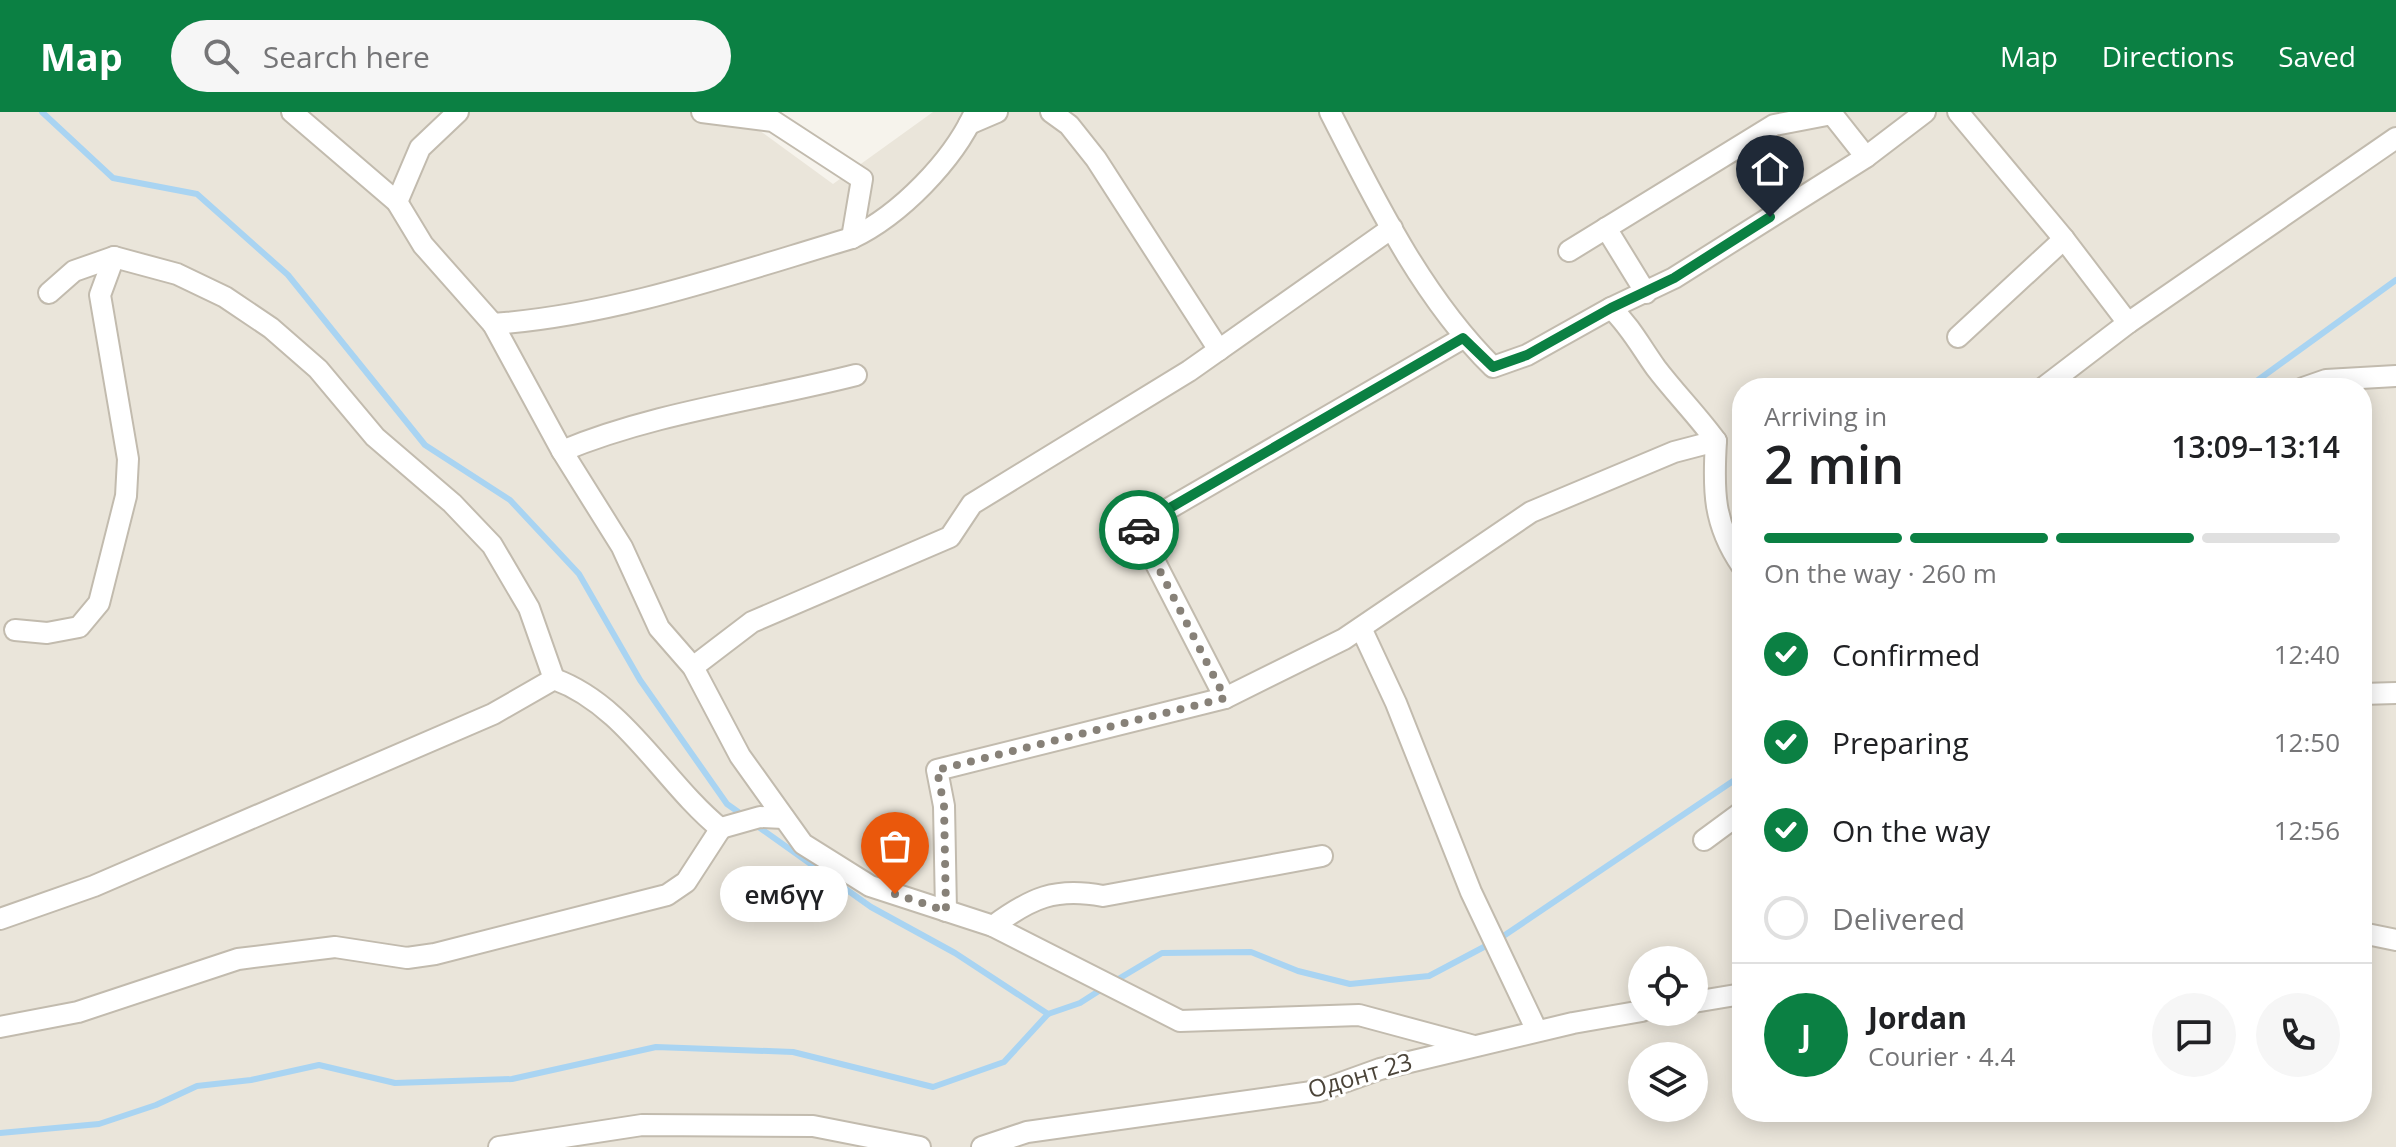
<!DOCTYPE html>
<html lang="en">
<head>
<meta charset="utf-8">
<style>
	:root { --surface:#fff; --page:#f6f6f6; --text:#202124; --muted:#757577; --line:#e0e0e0; --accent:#0b8043 }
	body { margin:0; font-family:"Open Sans",sans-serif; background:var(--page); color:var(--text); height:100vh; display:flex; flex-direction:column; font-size:30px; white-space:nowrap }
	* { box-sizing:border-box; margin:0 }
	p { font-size:26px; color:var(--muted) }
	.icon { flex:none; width:44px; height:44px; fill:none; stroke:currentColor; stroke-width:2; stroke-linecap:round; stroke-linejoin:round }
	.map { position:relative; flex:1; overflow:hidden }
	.panel { position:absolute; left:1732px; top:266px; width:640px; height:744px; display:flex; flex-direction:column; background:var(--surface); border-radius:32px; box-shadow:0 4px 20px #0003 }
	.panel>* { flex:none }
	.fabs { position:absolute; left:1628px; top:834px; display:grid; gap:16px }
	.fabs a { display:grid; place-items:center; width:80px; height:80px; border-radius:50%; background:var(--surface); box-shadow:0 4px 20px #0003; font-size:40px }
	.pin { position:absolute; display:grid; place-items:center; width:68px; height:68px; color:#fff; margin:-82px -34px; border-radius:50% 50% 50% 0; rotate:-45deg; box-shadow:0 0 8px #0007 }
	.pin .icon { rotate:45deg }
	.courier { position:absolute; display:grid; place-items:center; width:80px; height:80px; margin:-40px; border:6px solid #0b8043; border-radius:50%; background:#fff; color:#222; box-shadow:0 2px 10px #0007 }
	.bubble { position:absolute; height:56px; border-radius:28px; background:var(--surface); box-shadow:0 4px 20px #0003; font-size:26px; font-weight:600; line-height:56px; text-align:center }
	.overview em { font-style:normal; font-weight:600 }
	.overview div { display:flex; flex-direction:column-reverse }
	.overview { display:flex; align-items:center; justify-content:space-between; height:136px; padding:0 32px }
	h1 { font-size:52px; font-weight:600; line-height:60px }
	.bar { display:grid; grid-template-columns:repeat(4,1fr); gap:12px 8px; align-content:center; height:96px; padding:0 32px }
	.bar i { height:10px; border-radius:6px; background:var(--line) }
	.bar .on { background:var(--accent) }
	.bar p { grid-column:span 4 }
	.line { display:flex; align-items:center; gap:20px; padding:0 32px; border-top:2px solid var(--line) }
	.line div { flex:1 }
	.round { display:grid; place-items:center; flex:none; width:84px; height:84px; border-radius:42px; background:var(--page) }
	ol { padding:0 32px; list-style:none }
	li { display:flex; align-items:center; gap:24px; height:88px }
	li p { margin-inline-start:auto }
	li .icon { padding:8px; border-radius:50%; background:var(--accent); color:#fff; stroke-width:4 }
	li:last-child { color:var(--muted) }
	li i { width:44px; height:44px; border:4px solid var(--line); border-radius:50% }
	header { display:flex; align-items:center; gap:48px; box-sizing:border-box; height:112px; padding:0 40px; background:var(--accent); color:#fff }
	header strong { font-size:38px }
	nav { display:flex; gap:44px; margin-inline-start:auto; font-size:28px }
	.search { width:560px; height:72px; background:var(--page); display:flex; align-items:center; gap:20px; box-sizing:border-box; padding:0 28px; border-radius:44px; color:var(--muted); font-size:30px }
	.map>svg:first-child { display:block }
	.residential { fill:#eae5da; fill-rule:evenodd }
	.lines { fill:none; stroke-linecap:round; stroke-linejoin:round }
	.stream { stroke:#a9d4f2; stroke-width:6 }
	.minor-casing { stroke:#c2bbae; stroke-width:24 }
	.minor { stroke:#fff; stroke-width:20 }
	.done { stroke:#878178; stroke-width:8; stroke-dasharray:0 14.4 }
	.route { stroke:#0b8043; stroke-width:10 }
	.labels { text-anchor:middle; stroke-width:6; stroke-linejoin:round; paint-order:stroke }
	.street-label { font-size:24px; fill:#4b4439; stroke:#fff }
</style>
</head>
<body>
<header>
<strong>Map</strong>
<div class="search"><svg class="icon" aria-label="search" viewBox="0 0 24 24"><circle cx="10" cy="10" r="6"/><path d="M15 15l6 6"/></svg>Search here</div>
<nav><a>Map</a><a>Directions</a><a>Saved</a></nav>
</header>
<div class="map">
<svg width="2396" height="1035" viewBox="0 0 2396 1035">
	<rect width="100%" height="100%" fill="#f6f3ec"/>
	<path class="residential" d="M0 0H734L833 72 933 0H2396V1035H0ZM1742 276H2362V1000H1742ZM1642 848H1694V900H1642ZM1642 944H1694V996H1642Z"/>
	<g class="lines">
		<g class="stream">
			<path d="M42 0 113 66 197 82 288 163 425 333 510 388 579 462 640 568 727 692 744 704"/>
			<path d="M2247 276 2396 168"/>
			<path d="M753 711 871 795 955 841 1048 902"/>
			<path d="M1115 869 1162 841 1251 840 1298 859 1350 872 1429 864 1499 827 1742 663"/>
			<path d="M0 1021 99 1012 156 993 197 974 251 968 319 953 395 971 512 967 656 935 793 940 933 975 1004 950 1048 902 1080 891 1105 875"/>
		</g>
		<defs>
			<g id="minor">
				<path d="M292 0 397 90 423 133 493 212 562 339 622 435 659 516 693 555 740 644 803 732 870 774 993 814 1180 909 1359 903 1474 934"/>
				<path d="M702 0 773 9 862 67 852 126"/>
				<path d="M1051 0 1069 13 1096 47 1219 238"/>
				<path d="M1330 0C1375 88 1422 185 1493 255L1527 243 1611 196 1674 166 1866 45 1925 0"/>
				<path d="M1958 0 2064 127 2128 211"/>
				<path d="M969 12 997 0"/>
				<path d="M397 90 420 36 458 0"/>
				<path d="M1606 116 1646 181"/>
				<path d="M1569 139 1774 13 1832 2 1866 45"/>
				<path d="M49 181 74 159 114 145 177 162 225 185 271 216 318 257 375 325 452 391 492 433 529 496 554 567"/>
				<path d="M1611 196C1630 214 1641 235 1656 256 1675 281 1697 303 1716 329"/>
				<path d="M493 212C616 203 734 161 852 126 900 103 953 49 975 0"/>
				<path d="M1958 225 2064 127"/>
				<path d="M2043 276 2128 211 2396 26"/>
				<path d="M2303 276 2326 268 2396 264"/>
				<path d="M562 339C656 300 758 288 856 263"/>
				<path d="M1361 516 1396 591 1471 780 1537 919"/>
				<path d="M15 518 47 521 79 515 99 491 126 384 128 347 100 183 114 145"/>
				<path d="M693 555 752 510 950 425 972 392 1189 259 1392 116"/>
				<path d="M2362 582 2396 581"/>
				<path d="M1225 586 1137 415 1463 226"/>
				<path d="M1704 728 1742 700"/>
				<path d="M946 799 944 694 937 658 1225 586 1344 527 1531 400 1674 340 1716 329C1713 378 1713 412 1742 454"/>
				<path d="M0 807 94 774 493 602 554 567C626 593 664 671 721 717"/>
				<path d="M993 814C1031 786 1055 775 1103 784L1322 744"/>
				<path d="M2362 821 2396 828"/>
				<path d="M1694 890 1742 882"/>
				<path d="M0 915 78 900 238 847 335 835 407 846 435 842 667 783 686 770 721 716 760 705 784 706"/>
				<path d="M499 1035 642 1013 813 1014 920 1035"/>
				<path d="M982 1035 1027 1020 1319 979 1380 957 1573 911 1642 899"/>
			</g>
		</defs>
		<use href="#minor" class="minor-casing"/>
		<use href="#minor" class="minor"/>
	</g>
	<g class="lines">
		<path class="done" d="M895 782 946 799 944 694 937 658 1225 586 1139 418"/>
		<path class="route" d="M1139 418 1137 415 1463 226 1493 255 1527 243 1611 196 1674 166 1770 105"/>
	</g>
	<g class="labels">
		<g class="street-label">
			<text transform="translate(1360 964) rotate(-16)" y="8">Одонт 23</text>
		</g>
	</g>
</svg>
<div class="fabs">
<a><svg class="icon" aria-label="locate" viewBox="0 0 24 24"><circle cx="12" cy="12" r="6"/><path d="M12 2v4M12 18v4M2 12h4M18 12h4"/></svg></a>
<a><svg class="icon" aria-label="layers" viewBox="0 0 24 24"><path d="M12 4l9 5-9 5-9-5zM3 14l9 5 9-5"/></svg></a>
</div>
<div class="pin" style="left:895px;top:782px;background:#ea580c"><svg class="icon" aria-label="bag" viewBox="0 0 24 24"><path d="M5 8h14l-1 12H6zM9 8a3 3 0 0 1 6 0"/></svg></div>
<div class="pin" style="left:1770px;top:105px;background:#1f2937"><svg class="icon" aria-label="home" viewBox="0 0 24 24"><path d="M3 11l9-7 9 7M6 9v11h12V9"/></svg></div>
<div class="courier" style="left:1139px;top:418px"><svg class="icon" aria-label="car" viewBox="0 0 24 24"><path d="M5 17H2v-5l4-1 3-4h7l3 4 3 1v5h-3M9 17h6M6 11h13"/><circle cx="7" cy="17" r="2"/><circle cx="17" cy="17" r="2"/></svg></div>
<div class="bubble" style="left:720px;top:754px;width:128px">ембүү</div>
<section class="panel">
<div class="overview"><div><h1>2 min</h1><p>Arriving in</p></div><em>13:09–13:14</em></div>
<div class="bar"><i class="on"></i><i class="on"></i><i class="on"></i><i></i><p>On the way · 260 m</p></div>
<ol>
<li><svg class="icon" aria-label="check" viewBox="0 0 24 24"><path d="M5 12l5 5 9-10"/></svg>Confirmed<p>12:40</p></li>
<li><svg class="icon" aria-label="check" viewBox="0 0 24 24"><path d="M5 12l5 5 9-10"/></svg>Preparing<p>12:50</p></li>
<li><svg class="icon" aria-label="check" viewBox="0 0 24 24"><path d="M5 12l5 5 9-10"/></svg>On the way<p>12:56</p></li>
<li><i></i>Delivered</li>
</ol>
<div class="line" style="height:144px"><b class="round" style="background:var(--accent);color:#fff">J</b><div><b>Jordan</b><p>Courier · 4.4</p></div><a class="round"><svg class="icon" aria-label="chat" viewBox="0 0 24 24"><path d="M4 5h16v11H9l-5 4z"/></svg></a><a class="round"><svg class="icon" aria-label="phone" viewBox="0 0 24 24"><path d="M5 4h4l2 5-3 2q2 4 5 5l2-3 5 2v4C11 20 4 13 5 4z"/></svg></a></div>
</section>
</div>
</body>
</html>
